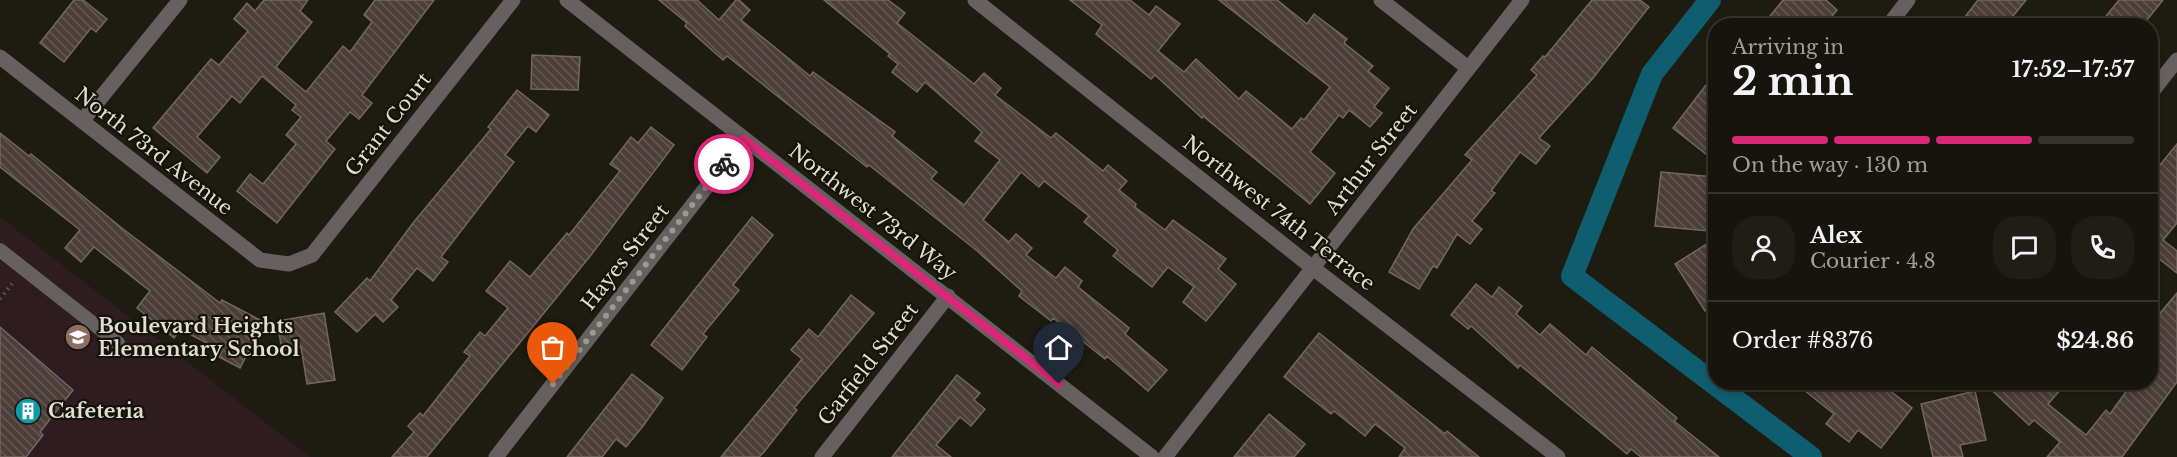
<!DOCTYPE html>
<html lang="en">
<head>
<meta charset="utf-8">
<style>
	:root { --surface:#16140c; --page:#1f1d15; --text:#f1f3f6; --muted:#9e9e9d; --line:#35332d; --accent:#db2777 }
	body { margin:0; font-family:"Libre Baskerville",serif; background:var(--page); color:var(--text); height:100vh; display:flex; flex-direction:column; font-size:22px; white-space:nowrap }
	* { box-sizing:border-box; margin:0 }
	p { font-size:20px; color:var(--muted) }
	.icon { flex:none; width:33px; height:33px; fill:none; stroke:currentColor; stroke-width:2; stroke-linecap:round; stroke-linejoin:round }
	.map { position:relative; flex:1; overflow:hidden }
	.side { position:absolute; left:1708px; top:18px; width:450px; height:372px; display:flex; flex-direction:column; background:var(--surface); border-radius:24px; box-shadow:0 3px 9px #0003,0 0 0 2px var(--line) }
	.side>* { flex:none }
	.pin { position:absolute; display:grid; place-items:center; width:51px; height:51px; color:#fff; margin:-62px -26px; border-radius:50% 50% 50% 0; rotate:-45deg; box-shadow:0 0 6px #0007 }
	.pin .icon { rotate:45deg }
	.courier { position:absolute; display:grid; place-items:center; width:60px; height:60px; margin:-30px; border:4px solid #db2777; border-radius:50%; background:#fff; color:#222; box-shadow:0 2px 8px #0007 }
	.overview em { font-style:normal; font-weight:700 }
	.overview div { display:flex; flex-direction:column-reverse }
	.overview { display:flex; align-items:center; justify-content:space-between; height:102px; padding:0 24px }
	h1 { font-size:39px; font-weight:700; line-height:45px }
	.bar { display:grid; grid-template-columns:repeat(4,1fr); gap:9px 6px; align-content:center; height:72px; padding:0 24px }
	.bar i { height:8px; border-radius:4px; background:var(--line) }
	.bar .current { background:var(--accent) }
	.bar p { grid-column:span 4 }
	.line { display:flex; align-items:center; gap:15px; padding:0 24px; border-top:2px solid var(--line) }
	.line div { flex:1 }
	.round { display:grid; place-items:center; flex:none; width:63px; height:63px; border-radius:24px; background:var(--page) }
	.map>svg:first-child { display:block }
	.education { fill:#2f1c20 }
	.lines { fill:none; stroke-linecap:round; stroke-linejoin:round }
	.canal { stroke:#0f5e70; stroke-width:22 }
	.building { fill:url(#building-back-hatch); stroke:#766661; stroke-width:1.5 }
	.path { stroke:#5d5a50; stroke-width:4; stroke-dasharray:1.5 4.5; stroke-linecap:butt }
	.lane { stroke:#676060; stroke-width:14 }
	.street { stroke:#676060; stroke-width:15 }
	.done { stroke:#9b9990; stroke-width:6; stroke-dasharray:0 10.8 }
	.route { stroke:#db2777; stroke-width:8 }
	.labels { text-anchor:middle; stroke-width:4.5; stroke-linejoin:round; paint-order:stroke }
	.street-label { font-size:20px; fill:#dfddd5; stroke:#151207 }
	.poi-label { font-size:20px; font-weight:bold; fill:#dfddd5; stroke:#151207; text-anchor:start }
</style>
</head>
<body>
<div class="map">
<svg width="2177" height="457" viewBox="0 0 2177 457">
	<defs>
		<pattern id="building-back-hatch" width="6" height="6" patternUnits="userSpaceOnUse" patternTransform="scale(1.5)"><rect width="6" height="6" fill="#4c3e39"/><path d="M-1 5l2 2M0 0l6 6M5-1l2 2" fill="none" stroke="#655955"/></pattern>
	</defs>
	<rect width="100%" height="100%" fill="#1e1b10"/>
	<path class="education" d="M0 217 310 457H0Z"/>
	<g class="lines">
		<path class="canal" d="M1710 0 1652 74 1572 276 1811 457"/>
	</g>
	<g class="building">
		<path d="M74 0H83L107 19 96 32 91 28 64 62 40 43Z"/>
		<path d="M264 0H308L300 11 312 22 276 67 306 92 343 46 350 52 372 22 364 15 375 0H434L362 95 372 103 359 119 350 112 326 141 335 149 277 223 237 191 250 174 263 184 296 144 286 135 301 117 292 110 296 105 262 76 240 103 232 96 197 137 220 157 207 173 153 128 211 59 219 65 248 31 234 19 247 3 255 11Z"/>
		<path d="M659 0H697L719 20 736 0H739L750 10 741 20 810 76 813 72 895 132 892 136 937 172 931 179 964 205 1000 160 975 141 982 132 925 82 917 92 892 72 898 64 888 56 890 54 824 0H888L905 13 897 23 974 84 984 73 1001 88 995 95 1051 138 1056 133 1103 171 1108 165 1127 181 1119 190 1136 204 1135 207 1165 230 1173 220 1226 259 1218 269 1236 284 1206 321 1183 302 1194 287 1168 267 1152 287 1113 256 1118 250 1084 222 1089 216 1044 181 1039 187 1021 172 983 220 1009 242 1016 234 1032 248 1026 255 1056 278 1065 267 1082 281 1078 287 1129 328 1125 334 1167 370 1148 391 1107 356 1105 359 1053 318 1051 321 1019 296 1022 291 976 250 869 165 867 167 727 56 723 60 685 26 687 23Z"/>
		<path d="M1070 0H1130L1149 15 1156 6 1180 24 1158 51 1184 72 1196 59 1239 99 1246 91 1292 129 1301 118 1304 120 1330 87 1219 0H1277L1307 24 1314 14 1347 39 1344 43 1373 66 1368 71 1389 88 1374 107 1382 113 1370 127 1349 110 1343 118 1339 115 1310 152 1335 173 1310 204 1203 116 1202 118 1155 75 1151 79 1096 34 1102 25Z"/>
		<path d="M1592 0H1640L1649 7 1593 78 1539 138 1550 146 1536 164 1520 152 1491 191 1495 193 1472 221 1482 229 1470 244 1457 234 1437 268 1433 266 1419 289 1389 272 1413 229 1472 160 1465 155 1537 75 1531 70 1543 56 1545 57Z"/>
		<path d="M1783 0H1826L1837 10 1824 26H1762Z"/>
		<path d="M1978 0H2026L2005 26H1958Z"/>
		<path d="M2119 0H2163L2142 26H2098Z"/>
		<path d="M532 55 580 57 578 90 531 89Z"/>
		<path d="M1716 72V162L1673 128Z"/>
		<path d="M517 90 549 115 536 132 528 126 505 155 514 162 441 257 448 262 433 281 417 268 391 300 398 307 383 322 375 314 357 332 335 312 367 278 370 281 413 223 491 129 488 127Z"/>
		<path d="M651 127 674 145 591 255 427 457H392L414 432 408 426 420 413 423 416 470 356 464 352 480 332 485 336 508 308 486 291 510 261 530 277 567 233 569 235 620 171 610 164 631 137 638 143Z"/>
		<path d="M0 133 29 156 31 154 123 229 220 303 222 300 264 322 240 368 219 357 222 351 180 329 174 338 137 308 150 291 94 247 81 262 65 248 80 230 0 167Z"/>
		<path d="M2177 144V223L2163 240 2177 251V273L2153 254 2151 256V176Z"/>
		<path d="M1661 172 1714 177 1709 231 1655 226Z"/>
		<path d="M752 217 773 235 733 285 739 290 703 334 707 337 682 370 651 345Z"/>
		<path d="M1716 238V304L1705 311 1675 264Z"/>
		<path d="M1476 284 1492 297 1499 287 1522 306 1516 314 1540 335 1550 324 1586 355 1592 347 1677 418 1674 421 1719 457H1641L1631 449 1627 454 1520 365 1518 368 1471 326 1468 329 1451 315Z"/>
		<path d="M2177 293V382L2122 457H2047L2060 442 2034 420 2029 425 1983 382H2067L2048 404 2086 435 2106 410 2110 414 2133 382H2151V324Z"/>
		<path d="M851 295 874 313 794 408 797 410 764 452 759 457H721L802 359 791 350 809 329 818 337Z"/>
		<path d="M324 313 335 380 307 384 301 347 282 350 277 321Z"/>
		<path d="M0 327 73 390 40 432 43 435 26 457H0Z"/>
		<path d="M1319 333 1445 434 1447 431 1479 457H1399L1405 448 1375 424 1365 436 1334 411 1331 414 1284 377Z"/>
		<path d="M632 374 663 398 643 426 626 447 616 439 602 457H567Z"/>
		<path d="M957 375 980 393 974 400 985 409 971 426 960 417 936 445 951 457H892Z"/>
		<path d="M1794 382H1873L1882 389 1884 386 1912 408 1881 448 1858 430 1849 442 1826 424 1834 414Z"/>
		<path d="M1975 391 1986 440 1960 445 1963 457H1933L1921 404Z"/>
		<path d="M1269 414 1305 444 1294 457H1234Z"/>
	</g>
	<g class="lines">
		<path class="path" d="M0 299 14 281"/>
		<path class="lane" d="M0 250 118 343"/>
		<g class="street">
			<path d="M567 0 1152 457"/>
			<path d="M975 0 1313 268 1558 457"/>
			<path d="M1381 0 1468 68"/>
			<path d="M1888 26 1908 0"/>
			<path d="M0 57 260 260 289 264 312 255 513 0"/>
			<path d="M2151 93 2177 60"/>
			<path d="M82 121 180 0"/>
			<path d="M496 457 744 139"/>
			<path d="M822 457 948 296"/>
			<path d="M1165 457 1522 0"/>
		</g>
	</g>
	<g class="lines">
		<path class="done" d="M553 384 724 164"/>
		<path class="route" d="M724 164 744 139 1059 384"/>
	</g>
	<defs>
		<symbol id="school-disc" viewBox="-11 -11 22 22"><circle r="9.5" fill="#8d6e63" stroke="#151207"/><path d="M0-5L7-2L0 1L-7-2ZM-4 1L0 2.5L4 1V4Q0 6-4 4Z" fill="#fff"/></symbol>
		<symbol id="building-disc" viewBox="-11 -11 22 22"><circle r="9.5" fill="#0f9aa8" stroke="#151207"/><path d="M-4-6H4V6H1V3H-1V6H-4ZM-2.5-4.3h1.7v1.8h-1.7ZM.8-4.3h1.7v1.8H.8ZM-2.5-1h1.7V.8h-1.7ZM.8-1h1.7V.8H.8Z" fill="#fff"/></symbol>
	</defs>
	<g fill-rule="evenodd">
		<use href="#school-disc" x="63" y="322" width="30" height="30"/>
		<use href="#building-disc" x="13" y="396" width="30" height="30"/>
	</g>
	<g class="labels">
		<g class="street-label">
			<text transform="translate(388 124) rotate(-52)" y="7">Grant Court</text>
			<text transform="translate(154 151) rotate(38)" y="7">North 73rd Avenue</text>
			<text transform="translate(1371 159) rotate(-52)" y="7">Arthur Street</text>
			<text transform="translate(873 212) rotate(38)" y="7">Northwest 73rd Way</text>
			<text transform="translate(1279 213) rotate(38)" y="7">Northwest 74th Terrace</text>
			<text transform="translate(625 257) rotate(-52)" y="7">Hayes Street</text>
			<text transform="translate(868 364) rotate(-52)" y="7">Garfield Street</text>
		</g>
		<g class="poi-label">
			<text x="98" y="333">Boulevard Heights<tspan x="98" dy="23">Elementary School</tspan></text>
			<text x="48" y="418">Cafeteria</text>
		</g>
	</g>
</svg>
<div class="pin" style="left:553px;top:384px;background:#ea580c"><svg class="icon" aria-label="bag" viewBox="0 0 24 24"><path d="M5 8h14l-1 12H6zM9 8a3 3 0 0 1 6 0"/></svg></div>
<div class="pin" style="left:1059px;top:384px;background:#1f2937"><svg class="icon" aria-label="home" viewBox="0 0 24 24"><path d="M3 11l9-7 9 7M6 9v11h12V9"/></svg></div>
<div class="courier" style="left:724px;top:164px"><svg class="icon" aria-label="bike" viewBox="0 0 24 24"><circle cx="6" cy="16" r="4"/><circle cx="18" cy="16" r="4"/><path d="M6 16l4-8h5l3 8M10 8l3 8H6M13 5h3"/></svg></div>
<section class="side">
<div class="overview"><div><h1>2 min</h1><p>Arriving in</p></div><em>17:52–17:57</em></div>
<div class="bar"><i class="current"></i><i class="current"></i><i class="current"></i><i></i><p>On the way · 130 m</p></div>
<div class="line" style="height:108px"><a class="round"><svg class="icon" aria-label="person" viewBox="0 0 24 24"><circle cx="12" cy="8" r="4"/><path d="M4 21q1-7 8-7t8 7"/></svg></a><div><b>Alex</b><p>Courier · 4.8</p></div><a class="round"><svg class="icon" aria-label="chat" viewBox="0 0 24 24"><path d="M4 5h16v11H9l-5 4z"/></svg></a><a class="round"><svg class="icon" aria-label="phone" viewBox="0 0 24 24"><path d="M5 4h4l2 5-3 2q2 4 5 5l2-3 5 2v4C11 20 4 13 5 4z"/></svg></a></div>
<div class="line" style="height:78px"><div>Order #8376</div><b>$24.86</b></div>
</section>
</div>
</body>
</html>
